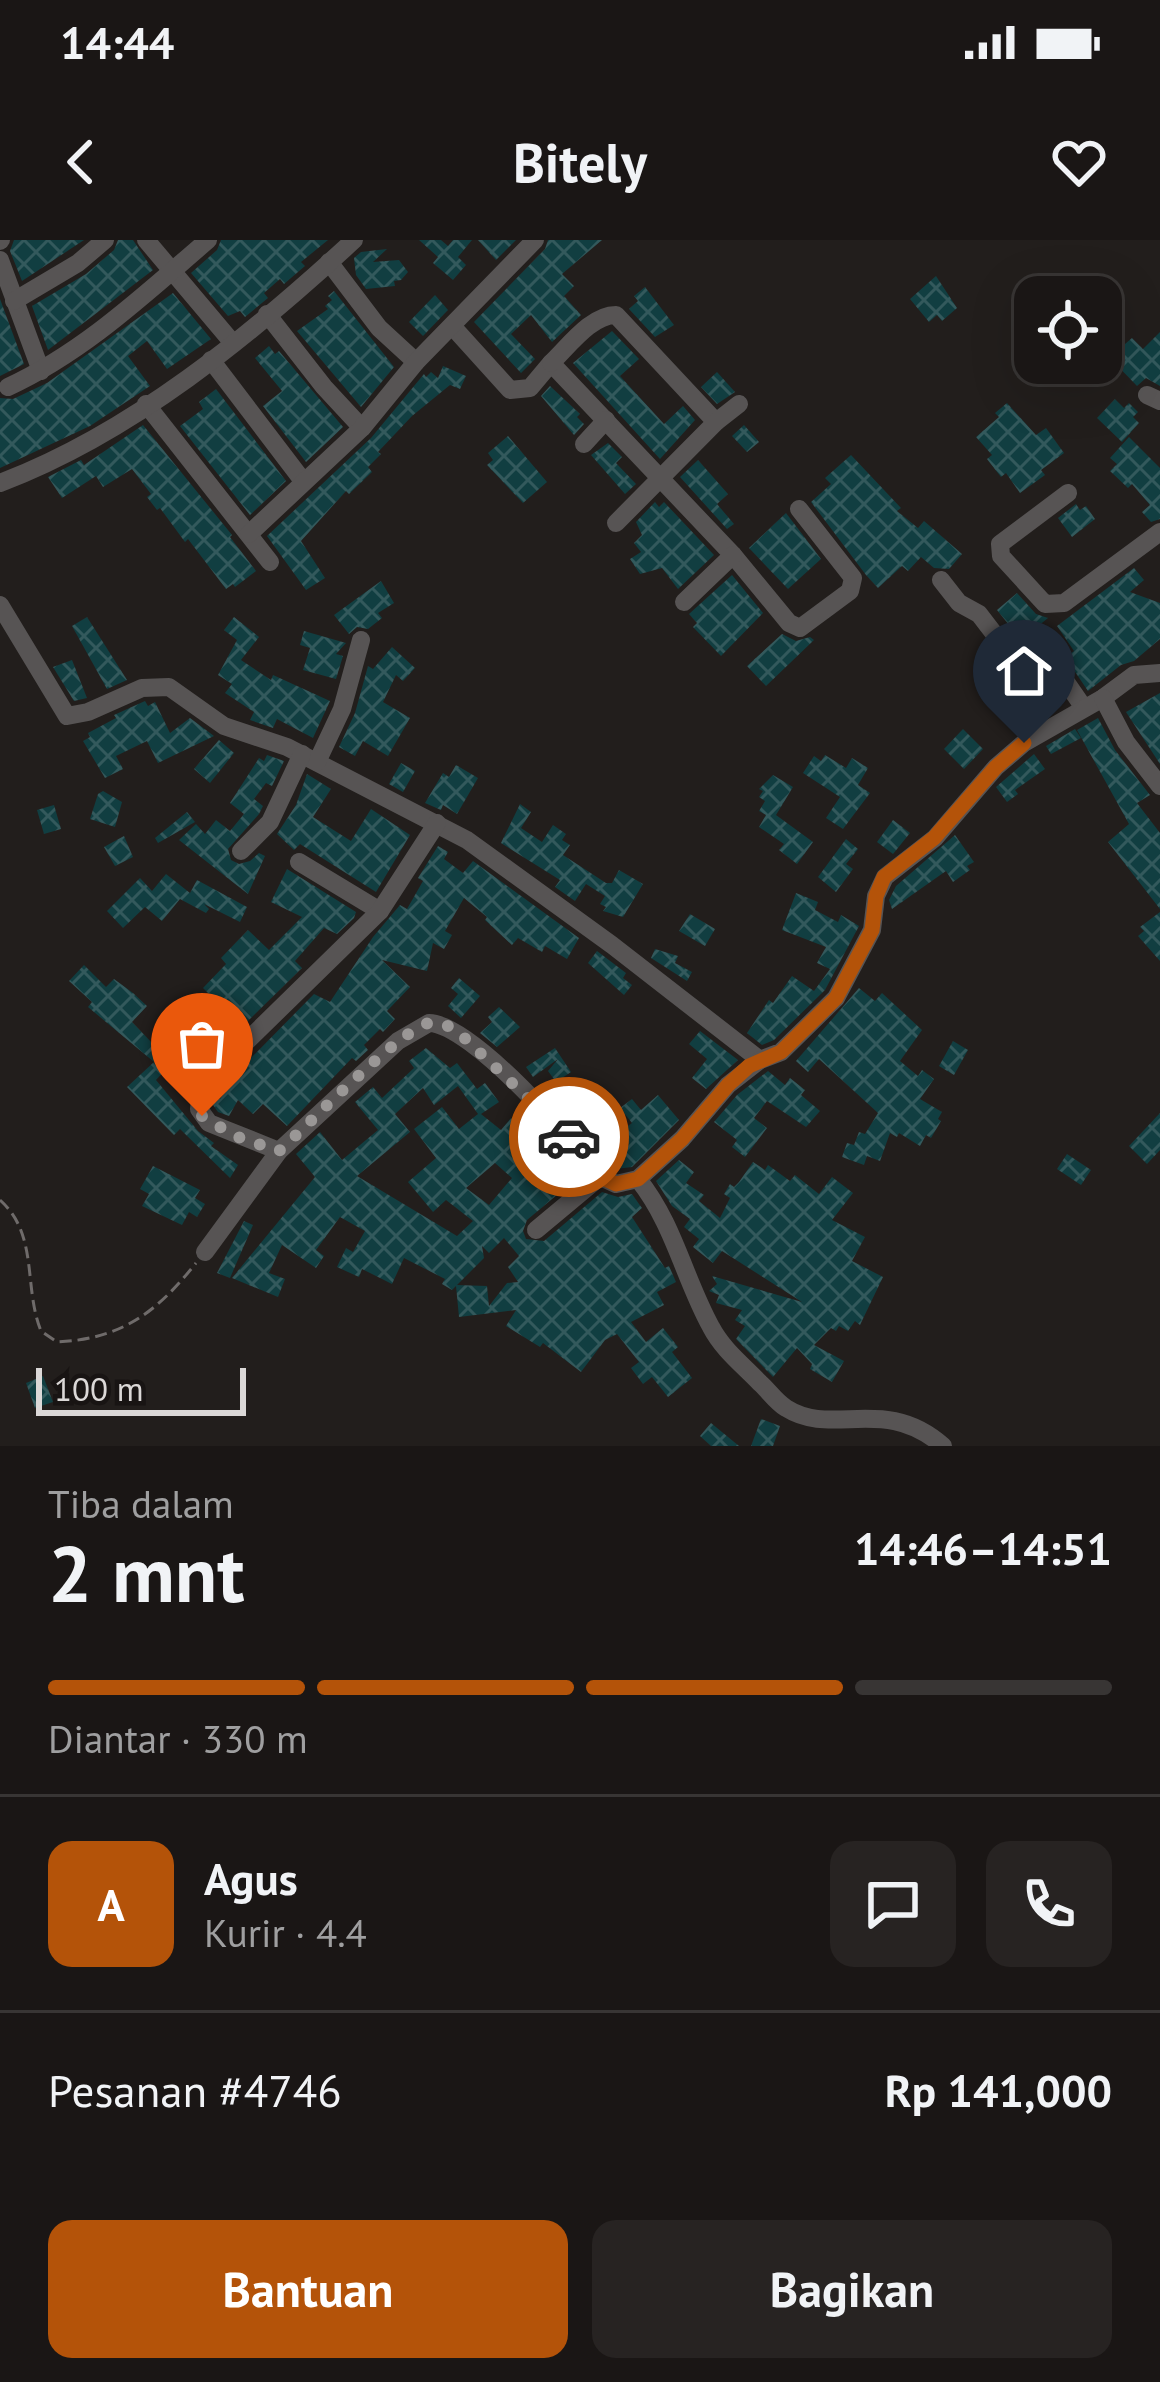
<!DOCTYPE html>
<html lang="id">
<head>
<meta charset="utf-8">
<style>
	:root { --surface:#1a1615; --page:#272322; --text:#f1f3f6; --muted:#9f9fa0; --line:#383534; --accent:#b45309 }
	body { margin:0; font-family:"PT Sans",sans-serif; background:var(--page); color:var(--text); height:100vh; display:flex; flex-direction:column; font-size:45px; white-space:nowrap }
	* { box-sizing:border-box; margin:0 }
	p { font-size:39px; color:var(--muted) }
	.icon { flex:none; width:66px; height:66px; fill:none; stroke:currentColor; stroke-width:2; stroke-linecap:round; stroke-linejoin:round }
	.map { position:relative; height:1206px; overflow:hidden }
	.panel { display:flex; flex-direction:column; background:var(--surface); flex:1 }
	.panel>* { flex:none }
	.controls { position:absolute; left:1014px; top:36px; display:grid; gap:24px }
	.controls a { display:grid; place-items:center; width:108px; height:108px; border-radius:24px; background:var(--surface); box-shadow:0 12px 48px #0002,0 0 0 3px var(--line); font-size:60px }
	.scale { position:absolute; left:36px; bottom:30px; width:210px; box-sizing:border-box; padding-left:12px; border:6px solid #dbd8d7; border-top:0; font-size:33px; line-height:42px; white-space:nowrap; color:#dbd8d7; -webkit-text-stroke:9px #181413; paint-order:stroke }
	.pin { position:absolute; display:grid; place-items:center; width:102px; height:102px; color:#fff; margin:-123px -51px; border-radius:50% 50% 50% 0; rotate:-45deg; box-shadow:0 0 12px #0007 }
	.pin .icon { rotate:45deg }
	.courier { position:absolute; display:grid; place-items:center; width:120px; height:120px; margin:-60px; border:9px solid #b45309; border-radius:50%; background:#fff; color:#222; box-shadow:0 3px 15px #0007 }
	.headline em { font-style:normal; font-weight:700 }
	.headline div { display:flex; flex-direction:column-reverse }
	.headline { display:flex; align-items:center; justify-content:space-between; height:204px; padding:0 48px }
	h1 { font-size:78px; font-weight:700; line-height:90px }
	.bar { display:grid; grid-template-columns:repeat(4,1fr); gap:18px 12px; align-content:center; height:144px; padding:0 48px }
	.bar i { height:15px; border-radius:9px; background:var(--line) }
	.bar .current { background:var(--accent) }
	.bar p { grid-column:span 4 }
	.line { display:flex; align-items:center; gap:30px; padding:0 48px; border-top:3px solid var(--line) }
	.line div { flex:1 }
	.round { display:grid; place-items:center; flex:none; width:126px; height:126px; border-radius:24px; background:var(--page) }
	.action { display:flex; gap:24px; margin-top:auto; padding:24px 48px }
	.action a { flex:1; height:138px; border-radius:24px; background:var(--accent); color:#fff; font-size:48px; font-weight:700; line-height:138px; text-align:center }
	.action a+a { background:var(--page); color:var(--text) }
	.status { display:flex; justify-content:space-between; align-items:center; height:84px; padding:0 60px; background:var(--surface); direction:ltr }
	.status svg { height:33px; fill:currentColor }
	header { display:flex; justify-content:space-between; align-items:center; height:156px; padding:0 48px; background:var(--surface); font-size:54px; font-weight:700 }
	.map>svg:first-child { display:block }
	.building { fill:url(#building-cross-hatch); fill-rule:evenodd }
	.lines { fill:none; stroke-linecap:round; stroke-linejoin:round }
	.path { stroke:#6f6b6a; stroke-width:3; stroke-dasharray:12 6; stroke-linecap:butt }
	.minor { stroke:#575454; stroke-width:18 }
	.done { stroke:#9a9796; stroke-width:12; stroke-dasharray:0 21.6 }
	.route { stroke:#b45309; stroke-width:15 }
</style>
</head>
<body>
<div class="status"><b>14:44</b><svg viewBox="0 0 49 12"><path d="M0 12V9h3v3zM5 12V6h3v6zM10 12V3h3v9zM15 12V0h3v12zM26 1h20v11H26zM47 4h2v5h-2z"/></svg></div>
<header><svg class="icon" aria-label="back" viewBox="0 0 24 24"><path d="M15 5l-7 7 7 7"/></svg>Bitely<svg class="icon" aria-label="heart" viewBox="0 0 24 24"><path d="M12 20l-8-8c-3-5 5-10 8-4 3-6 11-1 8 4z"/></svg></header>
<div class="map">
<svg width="1160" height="1206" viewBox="0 0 1160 1206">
	<defs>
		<pattern id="building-cross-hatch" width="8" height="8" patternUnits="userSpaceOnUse" patternTransform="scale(3)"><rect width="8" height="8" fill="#113e41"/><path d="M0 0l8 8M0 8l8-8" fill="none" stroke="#33595c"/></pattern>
	</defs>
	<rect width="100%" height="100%" fill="#221e1c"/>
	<g class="building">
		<path d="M14 0H84L22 41 10 11Z"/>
		<path d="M118 0H133L153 30 48 110 32 66 86 34 114 10Z"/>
		<path d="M221 0H328L301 22 305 26 284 44 280 39 264 53 268 58 245 77 240 71 228 76 191 33 217 10Z"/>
		<path d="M419 0H441L448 6 453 0H472L458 17 466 25 453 40 433 23 438 17Z"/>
		<path d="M478 0H516L496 20Z"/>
		<path d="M548 0H602L562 34 574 46 564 56 581 75 552 102 531 75 511 94 535 119 521 133 474 82 545 9Z"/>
		<path d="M387 9 373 22 399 20 408 32 401 40 394 41 395 46 366 49 356 35 354 18 361 12Z"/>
		<path d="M936 36 957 68 942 81 937 75 929 82 910 59Z"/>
		<path d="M645 47 674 85 655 97 629 69 638 61 634 56Z"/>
		<path d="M334 51 394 127 361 167 297 91 328 69 325 66 332 60 328 56Z"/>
		<path d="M173 53 211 99 167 129 147 101 128 116 150 146 90 186 0 228V158L13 159 47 143Z"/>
		<path d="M435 55 448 70 423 96 409 82Z"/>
		<path d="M0 59 24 124 0 136Z"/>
		<path d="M1101 79 1125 104 1132 98 1143 109 1160 92V146L1146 138 1137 146 1110 118 1101 106Z"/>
		<path d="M612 91 639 119 620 136 664 184 683 166 695 180 660 219 573 123Z"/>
		<path d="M269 106 275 114 279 111 343 187 306 222 263 166 282 151 255 118Z"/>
		<path d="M443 126 466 136 460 149 450 145 412 176 378 212 381 214 368 227 372 232 349 254 346 251 301 301 325 338 306 350 267 296 371 198 424 134 426 137 431 132 438 138Z"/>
		<path d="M717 132 735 152 717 164 701 147Z"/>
		<path d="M550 146 580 174 577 177 584 184 574 195 541 156Z"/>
		<path d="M216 149 286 241 250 275 180 186 203 169 199 162Z"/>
		<path d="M1115 159 1124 168 1129 163 1138 172 1133 177 1139 183 1122 202 1097 178Z"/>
		<path d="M1007 163 1036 195 1046 188 1064 213 1041 230 1045 235 1020 253 1006 233 1001 237 987 219 992 215 976 197 999 177 995 173Z"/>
		<path d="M143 185 232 295 230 297 256 331 235 347 233 344 226 349 188 299 185 302 160 268 157 270 147 257 151 254 132 229 103 247 96 236 62 258 48 237 81 220 84 225Z"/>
		<path d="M744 185 759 202 747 212 732 196Z"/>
		<path d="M508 196 547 242 523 263 487 225 493 220 488 213Z"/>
		<path d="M1129 197 1160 228V279L1151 282 1142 272 1150 265 1132 244 1128 248 1110 231 1117 224 1110 218Z"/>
		<path d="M608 203 622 217 616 223 636 244 625 254 591 215Z"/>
		<path d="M851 215 901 268 897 271 918 288 924 281 962 314 949 329 934 328 921 317 908 331 902 326 878 348 866 335 811 262 831 244 825 238Z"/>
		<path d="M698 220 728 254 717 264 734 284 727 289 680 237Z"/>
		<path d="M655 262 659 267 664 262 714 315 678 349 662 328 640 334 630 319 641 312 634 303 642 295 636 282Z"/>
		<path d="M1076 264 1080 270 1086 266 1095 279 1072 297 1058 278Z"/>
		<path d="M786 273 821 319 788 349 749 308Z"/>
		<path d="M1134 328 1144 340 1130 352 1160 363V399L1134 421 1121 425 1088 451 1065 417 1074 411 1057 386Z"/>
		<path d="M732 335 763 373 721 416 693 387 697 383 689 374Z"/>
		<path d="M381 341 394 363 378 373 382 378 368 389 357 387 349 394 334 375Z"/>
		<path d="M1017 353 1036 374 1048 378 1021 400 997 370Z"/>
		<path d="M87 377 127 440 107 449 72 386Z"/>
		<path d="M234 377 259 397 241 420 271 440 273 435 330 461 313 498 277 479 273 488 250 480 254 472 225 453 232 444 218 435 237 400 224 390Z"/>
		<path d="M304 391 346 403 336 414 343 416 336 439 303 430 310 408 300 405Z"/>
		<path d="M782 394 796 401 810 397 814 400 766 446 747 426Z"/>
		<path d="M392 407 415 428 403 441 396 435 383 462 410 478 388 516 363 501 355 516 339 507 355 473 368 426 373 429Z"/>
		<path d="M72 420 87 458 74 461 53 427Z"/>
		<path d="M1038 425 1063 461 1061 466 1041 478 1033 464 1010 478 997 456 1025 440 1022 435 1028 427Z"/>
		<path d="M1160 453V524L1126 472Z"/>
		<path d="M145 461 148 466 155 462 170 493 190 478 214 496 158 523 147 501 116 516 123 529 105 538 83 501 90 497 88 493 116 478 114 475Z"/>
		<path d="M1098 478 1115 510 1150 555 1137 563 1160 593V669L1108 602 1129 584 1077 490Z"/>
		<path d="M963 489 983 509 964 529 944 509Z"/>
		<path d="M1075 489 1081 498 1051 514 1046 506Z"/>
		<path d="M219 500 234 513 210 543 194 529Z"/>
		<path d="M1034 514 1045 529 1015 550 1018 554 1007 562 996 547Z"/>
		<path d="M267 515 284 521 272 546 266 543 254 559 263 566 259 574 228 609 231 620 239 624 250 621 259 613 265 616 248 654 179 600 196 584 205 594 216 580 230 591 244 574 230 563 259 518 264 521Z"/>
		<path d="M825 515 846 528 852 518 868 528 858 545 870 553 843 589 826 578 840 557 803 533 814 516 821 521Z"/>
		<path d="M401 523 415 531 403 552 389 544Z"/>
		<path d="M456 525 478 538 457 574 443 565 441 570 425 563 443 533 449 537Z"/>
		<path d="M307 534 331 549 313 577 351 601 371 569 410 595 376 652 300 604 294 610 277 594 296 565Z"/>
		<path d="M773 535 793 547 776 575 813 602 797 624 779 610 784 604 759 587 766 575 759 571 765 561 759 557 763 551 759 549Z"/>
		<path d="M103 551 122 562 115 587 90 579 98 554Z"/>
		<path d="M520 564 531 572 521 588 542 602 553 585 566 594 562 600 570 605 563 615 606 643H612L619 630 643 644 623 677 603 671 606 667 600 664 605 656 586 644 575 661 555 647 560 640 501 603Z"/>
		<path d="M54 565 61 589 44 594 37 570Z"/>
		<path d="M187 572 195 582 158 603 155 598Z"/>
		<path d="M893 580 910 593 893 614 877 602Z"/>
		<path d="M955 595 974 622 967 626 970 630 953 642 946 631 892 669 889 660 896 646Z"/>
		<path d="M124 596 133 617 115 626 104 607Z"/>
		<path d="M846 599 858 609 846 624 853 629 836 652 818 637Z"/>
		<path d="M438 606 448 612 444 619 463 633 473 621 579 698 567 719 545 706 542 712 518 698 512 705 485 680 487 677 464 658 445 691 452 695 444 709 433 703 427 731 382 720 410 747 387 771 395 779 383 792 380 789 364 805 368 810 356 821 352 818 287 886 263 864 253 874 238 860 229 876 218 872 213 865 214 856 220 859 247 822 314 754 330 762 373 697 400 665 407 669 423 641 418 638Z"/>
		<path d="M287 629 356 672 354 678 337 694 324 688 295 721 302 728 198 830 181 813 156 840 198 891 214 903 211 906 238 925 230 938 180 889 174 895 127 847 154 822 88 767 92 762 69 741 84 725 106 747 114 739 133 753 147 766 132 782 154 805 175 782 186 792 216 761 203 748 226 724 221 718 248 690 269 710 302 677 271 662Z"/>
		<path d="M166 634 190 653 197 640 247 667 240 682 204 664 209 669 206 673 180 659 162 681 145 667 123 688 107 671 140 638 152 651Z"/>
		<path d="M796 653 818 662 815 670 838 682 841 675 859 686 825 750 774 800 762 805 747 793 769 760 773 763 792 736 814 751 830 729 817 723 826 707 782 690Z"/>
		<path d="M1160 672V721L1138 696 1144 691 1140 687Z"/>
		<path d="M690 674 715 689 705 706 679 691Z"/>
		<path d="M655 709 678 716 675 723 692 732 687 741 651 718Z"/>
		<path d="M597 711 626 733 623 738 632 745 624 755 588 723Z"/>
		<path d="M459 738 480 756 461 778 448 766 458 754 451 748Z"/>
		<path d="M859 748 875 761 882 753 922 790 900 821 918 836 922 830 934 839 920 859 942 872 938 879 941 881 931 898 926 895 920 906 899 893 897 897 890 893 880 921 867 916 864 925 842 917 847 903 854 905 859 892 865 894 878 873 819 819 808 832 796 821Z"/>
		<path d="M499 767 520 787 497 807 480 793 492 782 488 777Z"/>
		<path d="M700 791 738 820 706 849 692 838 707 819 689 804Z"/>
		<path d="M953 801 968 810 954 835 939 826Z"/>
		<path d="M426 808 450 828 457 823 477 849 485 843 499 862 481 874 501 890 511 878 527 891 532 885 555 903 582 934 527 980 523 991 526 999 544 1001 602 952 618 957 632 954 639 964 642 968 632 977 665 1028 669 1026 676 1042 657 1052 664 1065 631 1082 646 1102 663 1088 678 1107 672 1112 692 1138 668 1157 652 1137 643 1144 631 1128 639 1122 617 1094 605 1100 581 1132 543 1103 540 1107 506 1086 516 1070 459 1077 456 1046 452 1050 442 1044 445 1039 404 1018 392 1044 362 1029 359 1037 337 1027 346 1008 353 1012 365 991 340 977 316 1010 324 1016 316 1028 282 1005 269 1033 285 1039 278 1057 232 1038 315 937 296 914 320 892 342 920 378 890 355 862 373 847 382 858 414 828 409 821ZM458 846 478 874 459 889 442 867 414 889 436 918 408 942 433 972 446 960 473 981 457 996 357 936 410 892 395 874 423 848 434 865ZM495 923 512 938 489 965 466 948ZM504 998 519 1016 508 1027 518 1042 507 1043 489 1066 487 1046 457 1045 484 1018 482 1006 489 1013Z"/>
		<path d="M555 808 571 832 556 842 548 831 558 819 533 837 526 827Z"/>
		<path d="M768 831 785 845 790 838 805 850 801 855 820 871 806 887 767 861 754 878 767 888 745 917 732 907 737 900 714 882 737 855Z"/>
		<path d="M658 855 679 880 632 927 616 929 604 911 613 904 610 900 632 883 620 868 632 859 641 870Z"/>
		<path d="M1160 873V910L1147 924 1129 906Z"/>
		<path d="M1067 914 1091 930 1081 945 1057 929Z"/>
		<path d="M679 920 694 932 686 943 704 955 699 961 720 978 730 958 724 954 730 944 734 947 739 942 753 922 765 930 768 925 790 941 795 935 819 954 832 937 853 953 832 980 865 997 852 1021 883 1037 860 1085 855 1081 848 1091 839 1086 836 1091 831 1088 814 1105 844 1121 832 1142 810 1129 812 1124 797 1108 773 1137 736 1099 745 1086 735 1080 742 1070 716 1063 719 1055 709 1051 717 1044 712 1036 802 1062 722 1011 713 1023 693 1007 699 999 684 987 690 979 672 966 656 941Z"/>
		<path d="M153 926 200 950 195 958 205 964 197 977 189 972 182 985 142 966 149 954 140 949Z"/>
		<path d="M244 981 253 985 230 1038 217 1033Z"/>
		<path d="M43 1136 53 1162 35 1168 26 1143Z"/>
		<path d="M761 1179 780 1186 773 1206H751Z"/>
		<path d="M711 1183 739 1206H711L700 1196Z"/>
	</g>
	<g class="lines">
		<path class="path" d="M0 960C39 995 23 1046 41 1091L57 1102C122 1099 157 1072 196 1023"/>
		<g class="minor">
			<path d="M146 0 232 102"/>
			<path d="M0 1 1 0"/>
			<path d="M0 20 41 131"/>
			<path d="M329 22 379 88 416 122"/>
			<path d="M14 61 78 23 105 0"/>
			<path d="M267 74 324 147 362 188"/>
			<path d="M453 87 510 150 530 148 551 123 733 315 789 383 800 388 850 351 853 338 799 269"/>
			<path d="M211 120 303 241"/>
			<path d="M551 123C569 106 591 75 616 75L716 182"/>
			<path d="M8 147C84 112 145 54 208 0"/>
			<path d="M1147 155 1160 161"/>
			<path d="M146 164 270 322"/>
			<path d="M584 204 606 180"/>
			<path d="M0 243C132 193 251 95 354 0"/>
			<path d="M1068 253 1000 304 1001 316 1045 364 1064 363 1160 292"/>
			<path d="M616 283 716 182 739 164"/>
			<path d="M249 294 362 188 416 122 535 0"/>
			<path d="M941 340 959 363 979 374 1012 417 1044 410 1084 468"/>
			<path d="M684 362 733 315"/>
			<path d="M0 365 67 476 88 472 142 448 169 447 224 486 287 507 467 600 612 705 760 820 781 812 836 758 872 690 876 656 885 637 935 598 996 527 1024 503 1103 458 1134 435 1160 433"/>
			<path d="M1103 458 1126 502 1160 546"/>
			<path d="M317 522 342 469 361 400"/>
			<path d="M241 611 270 582 302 514"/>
			<path d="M299 622 380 671"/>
			<path d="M279 911 209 883 199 869 202 845 380 671 437 583"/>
			<path d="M638 939C674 984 684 1038 711 1087 723 1110 743 1125 760 1143 769 1151 776 1162 786 1168 833 1198 884 1154 943 1206"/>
			<path d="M536 990 602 935"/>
			<path d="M205 1012 279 911 398 801 429 783C472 784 574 902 603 938L616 944 638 939 682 899 728 845 760 820"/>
		</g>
	</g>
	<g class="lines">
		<path class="done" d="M202 876 235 896 279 911C306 887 402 788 429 783 439 781 448 786 456 790L569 897"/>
		<path class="route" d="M569 897 603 938 616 944 638 939 682 899 728 845 749 826 781 812 836 758 872 690 876 656 884 637 934 598 996 527 1024 503"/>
	</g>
</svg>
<div class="controls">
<a><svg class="icon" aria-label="locate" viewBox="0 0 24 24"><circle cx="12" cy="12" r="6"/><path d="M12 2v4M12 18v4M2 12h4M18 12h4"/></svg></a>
</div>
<div class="scale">100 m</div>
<div class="pin" style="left:202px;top:876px;background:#ea580c"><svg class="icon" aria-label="bag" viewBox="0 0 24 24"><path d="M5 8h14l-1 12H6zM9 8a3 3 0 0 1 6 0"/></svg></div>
<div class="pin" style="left:1024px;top:503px;background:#1f2937"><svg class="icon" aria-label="home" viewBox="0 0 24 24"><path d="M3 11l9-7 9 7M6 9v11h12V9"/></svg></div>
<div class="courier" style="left:569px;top:897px"><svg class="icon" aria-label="car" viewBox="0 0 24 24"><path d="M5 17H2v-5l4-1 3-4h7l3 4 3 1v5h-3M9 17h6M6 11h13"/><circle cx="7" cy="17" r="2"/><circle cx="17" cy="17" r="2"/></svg></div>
</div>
<section class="panel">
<div class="headline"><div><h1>2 mnt</h1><p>Tiba dalam</p></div><em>14:46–14:51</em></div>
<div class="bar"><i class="current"></i><i class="current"></i><i class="current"></i><i></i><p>Diantar · 330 m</p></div>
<div class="line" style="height:216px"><b class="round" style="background:var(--accent);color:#fff">A</b><div><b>Agus</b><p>Kurir · 4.4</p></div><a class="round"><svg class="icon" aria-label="chat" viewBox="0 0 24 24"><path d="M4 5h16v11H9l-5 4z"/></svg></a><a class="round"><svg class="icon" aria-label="phone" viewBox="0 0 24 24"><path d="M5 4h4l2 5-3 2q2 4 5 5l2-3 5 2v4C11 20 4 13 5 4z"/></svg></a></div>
<div class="line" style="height:156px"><div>Pesanan #4746</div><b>Rp 141,000</b></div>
<div class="action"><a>Bantuan</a><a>Bagikan</a></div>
</section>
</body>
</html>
